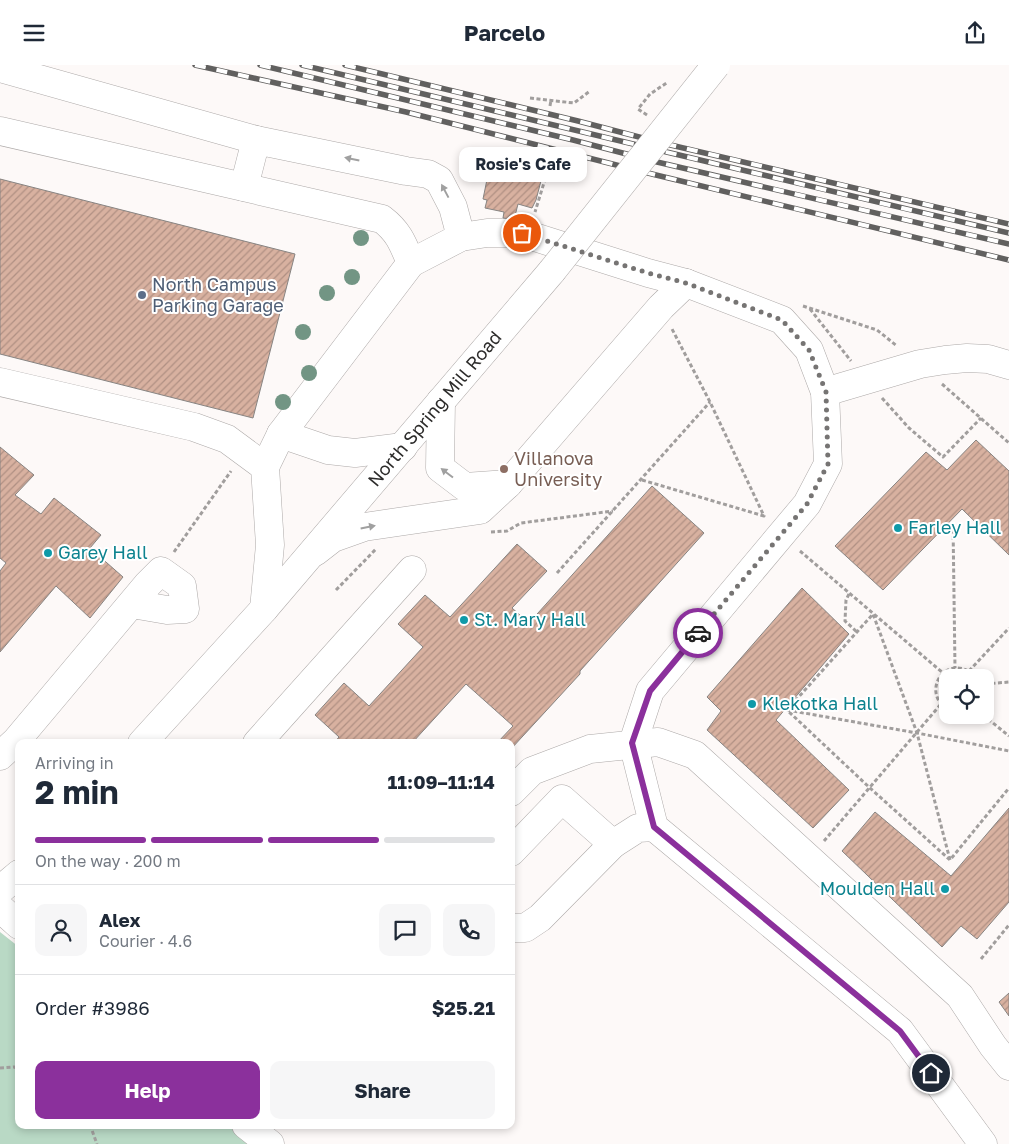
<!DOCTYPE html>
<html lang="en">
<head>
<meta charset="utf-8">
<style>
	:root { --surface:#fff; --page:#f6f6f7; --text:#1f2937; --muted:#747a83; --line:#e0e1e3; --accent:#8b309c }
	body { margin:0; font-family:"Golos Text",sans-serif; background:var(--page); color:var(--text); height:100vh; display:flex; flex-direction:column; font-size:19px; white-space:nowrap }
	* { box-sizing:border-box; margin:0 }
	p { font-size:16px; color:var(--muted) }
	.icon { flex:none; width:28px; height:28px; fill:none; stroke:currentColor; stroke-width:2; stroke-linecap:round; stroke-linejoin:round }
	.map { position:relative; flex:1; overflow:hidden }
	.side { position:absolute; left:15px; top:674px; width:500px; height:390px; display:flex; flex-direction:column; background:var(--surface); border-radius:10px; box-shadow:0 2px 8px #0003 }
	.side>* { flex:none }
	.controls { position:absolute; left:939px; top:604px; display:grid; gap:10px }
	.controls a { display:grid; place-items:center; width:55px; height:55px; border-radius:10px; background:var(--surface); box-shadow:0 2px 8px #0003; font-size:25px }
	.pin { position:absolute; display:grid; place-items:center; width:42px; height:42px; color:#fff; margin:-21px; border:2px solid #fff; border-radius:50%; box-shadow:0 1px 5px #0007 }
	.courier { position:absolute; display:grid; place-items:center; width:50px; height:50px; margin:-25px; border:4px solid #8b309c; border-radius:50%; background:#fff; color:#222; box-shadow:0 1px 6px #0007 }
	.bubble { position:absolute; height:35px; border-radius:10px; background:var(--surface); box-shadow:0 2px 8px #0003; font-size:16px; font-weight:700; line-height:35px; text-align:center }
	.overview em { font-style:normal; font-weight:700 }
	.overview div { display:flex; flex-direction:column-reverse }
	.overview { display:flex; align-items:center; justify-content:space-between; height:85px; padding:0 20px }
	h1 { font-size:32px; font-weight:700; line-height:38px }
	.bar { display:grid; grid-template-columns:repeat(4,1fr); gap:8px 5px; align-content:center; height:60px; padding:0 20px }
	.bar i { height:6px; border-radius:4px; background:var(--line) }
	.bar .active { background:var(--accent) }
	.bar p { grid-column:span 4 }
	.line { display:flex; align-items:center; gap:12px; padding:0 20px; border-top:1px solid var(--line) }
	.line div { flex:1 }
	.round { display:grid; place-items:center; flex:none; width:52px; height:52px; border-radius:10px; background:var(--page) }
	.primary-button { display:flex; gap:10px; margin-top:auto; padding:10px 20px }
	.primary-button a { flex:1; height:58px; border-radius:10px; background:var(--accent); color:#fff; font-size:20px; font-weight:700; line-height:58px; text-align:center }
	.primary-button a+a { background:var(--page); color:var(--text) }
	header { display:flex; justify-content:space-between; align-items:center; height:65px; padding:0 20px; background:var(--surface); font-size:22px; font-weight:700 }
	.map>svg:first-child { display:block }
	.green { fill:#b9d9c5 }
	.building { fill:url(#building-hatch); stroke:#878482 }
	.lines { fill:none; stroke-linecap:round; stroke-linejoin:round }
	.minor-casing { stroke:#ada9a8; stroke-width:29 }
	.major-casing { stroke:#ada9a8; stroke-width:29 }
	.path { stroke:#a19e9d; stroke-width:3; stroke-dasharray:4 2.5; stroke-linecap:butt }
	.minor { stroke:#fff; stroke-width:28 }
	.major { stroke:#fff; stroke-width:28 }
	.rail-casing { stroke:#61605f; stroke-width:5.5 }
	.rail { stroke:#fff; stroke-width:4; stroke-dasharray:11; stroke-linecap:butt }
	.major-bridge-casing { stroke:#ada9a8; stroke-width:29; stroke-linecap:butt }
	.major-bridge { stroke:#fff; stroke-width:28 }
	.tree { fill:#729584 }
	.oneway { fill:#a0a0a0 }
	.done { stroke:#767473; stroke-width:5; stroke-dasharray:0 9 }
	.route { stroke:#8b309c; stroke-width:6 }
	.service-dot { fill:#5c6f8a; stroke:#fff; stroke-width:2 }
	.education-dot { fill:#8d6e63; stroke:#fff; stroke-width:2 }
	.culture-dot { fill:#0f9aa8; stroke:#fff; stroke-width:2 }
	.labels { text-anchor:middle; stroke-width:4; stroke-linejoin:round; paint-order:stroke }
	.service-label { font-size:18px; fill:#4e5e75; stroke:#fff; text-anchor:start }
	.street-label { font-size:18px; fill:#2d2c2b; stroke:#fff }
	.education-label { font-size:18px; fill:#785e54; stroke:#fff; text-anchor:start }
	.culture-label { font-size:18px; fill:#0d838f; stroke:#fff; text-anchor:start }
</style>
</head>
<body>
<header><svg class="icon" aria-label="menu" viewBox="0 0 24 24"><path d="M4 6h16M4 12h16M4 18h16"/></svg>Parcelo<svg class="icon" aria-label="share" viewBox="0 0 24 24"><path d="M12 15V3M7 8l5-5 5 5M5 13v7h14v-7"/></svg></header>
<div class="map">
<svg width="1009" height="1079" viewBox="0 0 1009 1079">
	<defs>
		<pattern id="building-hatch" width="6" height="6" patternUnits="userSpaceOnUse" patternTransform="scale(1.25)"><rect width="6" height="6" fill="#d8b1a0"/><path d="M-1 1l2-2M0 6l6-6M5 7l2-2" fill="none" stroke="#b09083"/></pattern>
	</defs>
	<rect width="100%" height="100%" fill="#fdf9f8"/>
	<path class="green" d="M0 867 19 882V1060H237L260 1079H0Z"/>
	<g class="building">
		<path d="M491 95 516 101 514 106 542 112 536 135 532 143 518 139 514 155 503 153 504 147 485 143 487 135 483 134Z"/>
		<path d="M0 114 295 189 253 353 0 289Z"/>
		<path d="M976 375 1009 406V490L962 444 883 525 835 481 926 387 947 405Z"/>
		<path d="M0 382 34 410 15 430 41 449 54 433 101 470 90 483 123 512 90 553 56 521 0 587V506L6 498 0 493Z"/>
		<path d="M652 421 704 468 580 606V609L511 684V678H497L513 661 466 619 412 678H334L339 672 315 650 344 618 369 641 423 582 398 559 425 530 450 552 517 479 547 506 512 543 529 558Z"/>
		<path d="M802 523 849 569 776 655 849 725 813 763 707 665 721 646 707 632Z"/>
		<path d="M1009 743V837L977 874 961 861 942 882 842 786 875 747 951 811Z"/>
		<path d="M1009 928V951L999 937Z"/>
	</g>
	<g class="lines">
		<defs>
			<g id="minor">
				<path d="M0 3 256 75"/>
				<path d="M0 66 382 154C399 167 403 179 411 198"/>
				<path d="M244 122 256 75 406 106 428 109 439 115 453 142 461 172"/>
				<path d="M0 317 194 362 227 374 265 402 270 480 264 544"/>
				<path d="M825 327 920 299 945 295 967 293 988 294 1009 300"/>
				<path d="M441 336 440 403 465 422 508 419"/>
				<path d="M281 369 328 385 355 388 403 382"/>
				<path d="M265 402 281 369 411 198 461 172 487 168H522L648 208 686 218 782 255 809 285 825 327 828 399 807 439 650 626 633 678 654 762 900 966 983 1079"/>
				<path d="M315 487 333 473 364 462 480 445 508 419 661 242 686 218"/>
				<path d="M257 678 412 505"/>
				<path d="M0 691 16 676 147 520 161 506 182 521 185 544 167 545 132 539"/>
				<path d="M511 727 532 706 590 684 658 677 695 690 960 931 993 981 1009 1001"/>
				<path d="M613 779 638 763 654 762"/>
				<path d="M511 787 562 734 613 779 540 853 525 863H511"/>
				<path d="M0 843 19 860"/>
				<path d="M246 1060 270 1079"/>
			</g>
			<g id="major">
				<path d="M142 678 264 544 552 206"/>
				<path d="M0 825 19 809"/>
			</g>
		</defs>
		<use href="#minor" class="minor-casing"/>
		<use href="#major" class="major-casing"/>
		<g class="path">
			<path d="M530 33 574 38 590 26"/>
			<path d="M550 41 551 35"/>
			<path d="M647 50 638 44 650 29 668 17"/>
			<path d="M516 95 547 108 535 147"/>
			<path d="M803 241 877 265 897 281"/>
			<path d="M810 244 851 296"/>
			<path d="M942 319 1009 378"/>
			<path d="M882 333 909 363 943 392 981 353"/>
			<path d="M642 415 764 451 710 337 672 264"/>
			<path d="M953 458 955 603"/>
			<path d="M491 467 507 466 521 458 613 446"/>
			<path d="M800 486 943 608"/>
			<path d="M174 487 231 406"/>
			<path d="M557 508 710 337"/>
			<path d="M336 525 376 484"/>
			<path d="M849 529 846 535 845 556 857 567"/>
			<path d="M969 606 1009 563"/>
			<path d="M985 619 1009 617"/>
			<path d="M948 644C919 628 947 584 976 612"/>
			<path d="M787 645 917 668 1009 686"/>
			<path d="M983 650 1009 671"/>
			<path d="M824 776 941 639"/>
			<path d="M950 795 917 668 873 549 787 645 870 723 950 795 1009 723"/>
			<path d="M981 894 1009 860"/>
			<path d="M0 1003 14 1002 19 1004"/>
			<path d="M90 1060 97 1079"/>
		</g>
		<use href="#minor" class="minor"/>
		<use href="#major" class="major"/>
		<defs>
			<g id="rail">
				<path d="M195 0 406 47 656 110 1009 195"/>
				<path d="M260 0 573 75 657 97 1009 179"/>
				<path d="M302 0C538 56 773 113 1009 168"/>
				<path d="M345 0 578 56 662 78 1009 159"/>
			</g>
		</defs>
		<use href="#rail" class="rail-casing"/>
		<use href="#rail" class="rail"/>
		<defs>
			<path id="major-bridge" d="M552 206 716 0"/>
		</defs>
		<use href="#major-bridge" class="major-bridge-casing"/>
		<use href="#major-bridge" class="major-bridge"/>
	</g>
	<g class="tree">
		<circle cx="361" cy="173" r="8"/>
		<circle cx="352" cy="212" r="8"/>
		<circle cx="327" cy="228" r="8"/>
		<circle cx="303" cy="267" r="8"/>
		<circle cx="309" cy="308" r="8"/>
		<circle cx="283" cy="337" r="8"/>
	</g>
	<defs><path id="oneway-solid" d="M-6-.8H1V-3.2L6.5 0L1 3.2V.8H-6Z" transform="scale(1.25)"/></defs>
	<g class="oneway">
		<use href="#oneway-solid" transform="translate(352 94) rotate(-168)"/>
		<use href="#oneway-solid" transform="translate(445 126) rotate(-118)"/>
		<use href="#oneway-solid" transform="translate(447 408) rotate(-143)"/>
		<use href="#oneway-solid" transform="translate(368 462) rotate(-11)"/>
	</g>
	<g class="lines">
		<path class="done" d="M522 168 648 208 686 218 782 255 809 285 826 327 828 399 807 439 698 568"/>
		<path class="route" d="M698 568 650 626 632 678 654 762 900 966 931 1008"/>
	</g>
	<circle class="service-dot" cx="142" cy="230" r="5"/>
	<circle class="education-dot" cx="504" cy="404" r="5"/>
	<g class="culture-dot">
		<circle cx="898" cy="463" r="5"/>
		<circle cx="48" cy="488" r="5"/>
		<circle cx="464" cy="555" r="5"/>
		<circle cx="752" cy="639" r="5"/>
		<circle cx="945" cy="824" r="5"/>
	</g>
	<g class="labels">
		<g class="service-label">
			<text x="152" y="226">North Campus<tspan x="152" dy="21">Parking Garage</tspan></text>
		</g>
		<g class="street-label">
			<text transform="translate(435 344) rotate(-50)" y="6">North Spring Mill Road</text>
		</g>
		<g class="education-label">
			<text x="514" y="400">Villanova<tspan x="514" dy="21">University</tspan></text>
		</g>
		<g class="culture-label">
			<text x="908" y="469">Farley Hall</text>
			<text x="58" y="494">Garey Hall</text>
			<text x="474" y="561">St. Mary Hall</text>
			<text x="762" y="645">Klekotka Hall</text>
			<text x="935" y="830" text-anchor="end">Moulden Hall</text>
		</g>
	</g>
</svg>
<div class="controls">
<a><svg class="icon" aria-label="locate" viewBox="0 0 24 24"><circle cx="12" cy="12" r="6"/><path d="M12 2v4M12 18v4M2 12h4M18 12h4"/></svg></a>
</div>
<div class="pin" style="left:522px;top:168px;background:#ea580c"><svg class="icon" aria-label="bag" viewBox="0 0 24 24"><path d="M5 8h14l-1 12H6zM9 8a3 3 0 0 1 6 0"/></svg></div>
<div class="pin" style="left:931px;top:1008px;background:#1f2937"><svg class="icon" aria-label="home" viewBox="0 0 24 24"><path d="M3 11l9-7 9 7M6 9v11h12V9"/></svg></div>
<div class="courier" style="left:698px;top:568px"><svg class="icon" aria-label="car" viewBox="0 0 24 24"><path d="M5 17H2v-5l4-1 3-4h7l3 4 3 1v5h-3M9 17h6M6 11h13"/><circle cx="7" cy="17" r="2"/><circle cx="17" cy="17" r="2"/></svg></div>
<div class="bubble" style="left:459px;top:82px;width:128px">Rosie's Cafe</div>
<section class="side">
<div class="overview"><div><h1>2 min</h1><p>Arriving in</p></div><em>11:09–11:14</em></div>
<div class="bar"><i class="active"></i><i class="active"></i><i class="active"></i><i></i><p>On the way · 200 m</p></div>
<div class="line" style="height:90px"><a class="round"><svg class="icon" aria-label="person" viewBox="0 0 24 24"><circle cx="12" cy="8" r="4"/><path d="M4 21q1-7 8-7t8 7"/></svg></a><div><b>Alex</b><p>Courier · 4.6</p></div><a class="round"><svg class="icon" aria-label="chat" viewBox="0 0 24 24"><path d="M4 5h16v11H9l-5 4z"/></svg></a><a class="round"><svg class="icon" aria-label="phone" viewBox="0 0 24 24"><path d="M5 4h4l2 5-3 2q2 4 5 5l2-3 5 2v4C11 20 4 13 5 4z"/></svg></a></div>
<div class="line" style="height:65px"><div>Order #3986</div><b>$25.21</b></div>
<div class="primary-button"><a>Help</a><a>Share</a></div>
</section>
</div>
</body>
</html>
